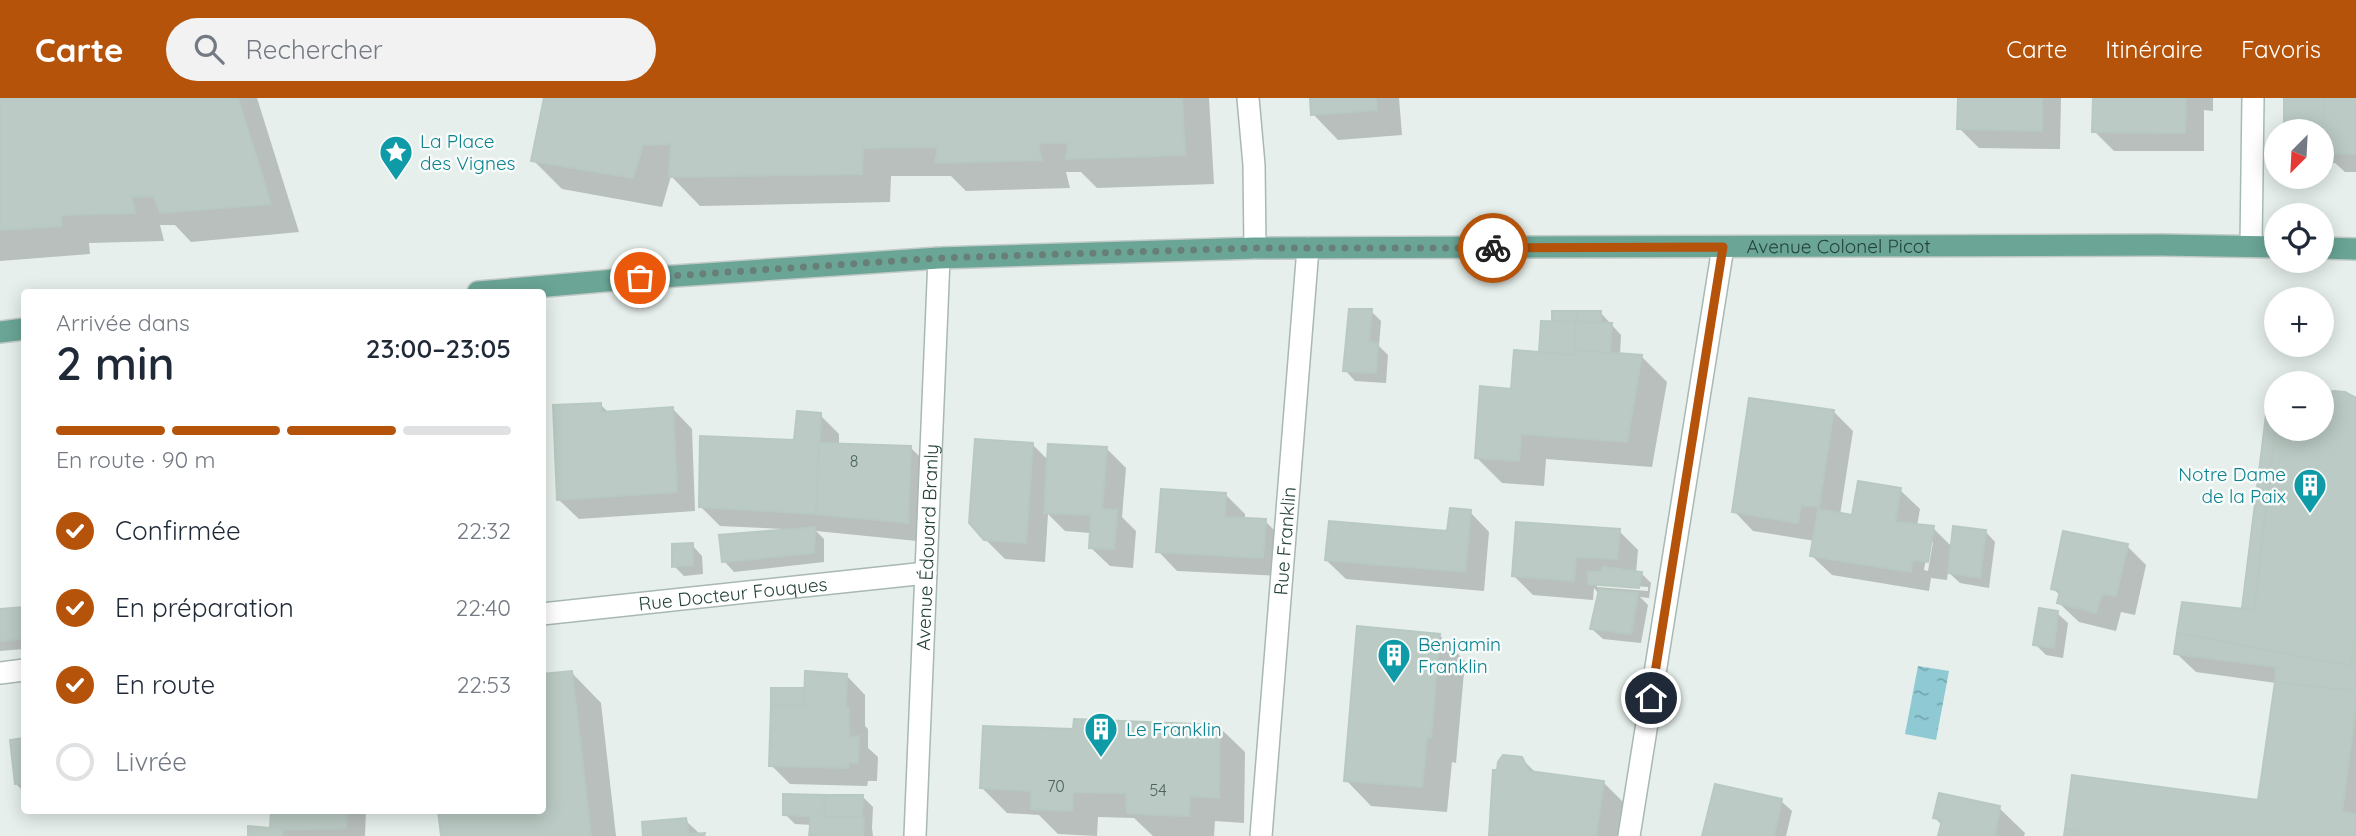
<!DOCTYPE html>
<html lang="fr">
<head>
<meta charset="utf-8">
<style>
	:root { --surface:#fff; --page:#f2f2f3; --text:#1f2937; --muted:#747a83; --line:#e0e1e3; --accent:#b45309 }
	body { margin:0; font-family:Quicksand,sans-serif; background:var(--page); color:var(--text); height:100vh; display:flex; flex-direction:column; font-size:26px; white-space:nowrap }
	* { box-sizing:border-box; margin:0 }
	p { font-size:23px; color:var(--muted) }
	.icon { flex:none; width:38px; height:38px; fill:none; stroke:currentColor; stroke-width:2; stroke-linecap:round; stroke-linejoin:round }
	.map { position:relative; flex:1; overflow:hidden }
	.panel { position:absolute; left:21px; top:191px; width:525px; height:525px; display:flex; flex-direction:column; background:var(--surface); border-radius:7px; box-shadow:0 4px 18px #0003 }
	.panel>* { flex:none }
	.needle { width:46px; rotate:204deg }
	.buttons { position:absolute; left:2264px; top:21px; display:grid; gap:14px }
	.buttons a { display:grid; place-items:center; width:70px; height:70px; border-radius:50%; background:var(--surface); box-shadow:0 4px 18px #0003; font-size:35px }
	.pin { position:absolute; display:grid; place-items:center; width:60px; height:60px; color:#fff; margin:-30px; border:4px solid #fff; border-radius:50%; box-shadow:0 2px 7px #0007 }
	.courier { position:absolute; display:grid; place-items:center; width:70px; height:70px; margin:-35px; border:5px solid #b45309; border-radius:50%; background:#fff; color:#222; box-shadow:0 2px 9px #0007 }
	.headline em { font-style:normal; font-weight:600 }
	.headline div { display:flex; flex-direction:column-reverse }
	.headline { display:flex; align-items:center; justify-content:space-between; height:119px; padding:0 35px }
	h1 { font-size:46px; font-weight:600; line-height:52px }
	.bar { display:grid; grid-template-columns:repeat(4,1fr); gap:10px 7px; align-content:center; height:84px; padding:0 35px }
	.bar i { height:9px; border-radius:5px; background:var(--line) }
	.bar .on { background:var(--accent) }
	.bar p { grid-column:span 4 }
	ol { padding:0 35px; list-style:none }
	li { display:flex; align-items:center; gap:21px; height:77px }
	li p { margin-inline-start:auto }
	li .icon { padding:7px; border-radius:50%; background:var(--accent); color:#fff; stroke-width:4 }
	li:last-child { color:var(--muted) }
	li i { width:38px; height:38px; border:4px solid var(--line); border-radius:50% }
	header { display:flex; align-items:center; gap:42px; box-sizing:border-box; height:98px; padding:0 35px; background:var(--accent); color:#fff }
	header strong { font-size:33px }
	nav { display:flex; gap:38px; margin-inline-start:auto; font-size:24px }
	.search { width:490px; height:63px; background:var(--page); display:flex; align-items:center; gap:18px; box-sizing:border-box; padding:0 24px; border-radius:38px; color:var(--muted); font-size:26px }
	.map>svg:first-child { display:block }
	.water { fill:url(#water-ripples) }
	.shadow { fill:#0003; fill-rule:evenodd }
	.building { fill:#bbcac4; stroke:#b8c9c2; stroke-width:2 }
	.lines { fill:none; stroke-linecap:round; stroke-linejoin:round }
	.minor-casing { stroke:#a8b8b2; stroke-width:24 }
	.secondary-casing { stroke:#a4bbb3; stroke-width:24 }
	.primary-casing { stroke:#c2cac8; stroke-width:24 }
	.minor { stroke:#fff; stroke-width:21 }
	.secondary { stroke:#fff; stroke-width:21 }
	.primary { stroke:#6aa596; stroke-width:21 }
	.done { stroke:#687f78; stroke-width:7; stroke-dasharray:0 12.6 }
	.route { stroke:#b45309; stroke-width:9 }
	.labels { text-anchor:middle; stroke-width:5; stroke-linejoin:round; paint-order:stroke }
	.number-label { font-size:16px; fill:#4a645c }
	.culture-label { font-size:19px; fill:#0d838f; stroke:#f7fbf9; text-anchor:start }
	.street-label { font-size:19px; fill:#24423a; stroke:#f7fbf9 }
</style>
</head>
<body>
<header>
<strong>Carte</strong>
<div class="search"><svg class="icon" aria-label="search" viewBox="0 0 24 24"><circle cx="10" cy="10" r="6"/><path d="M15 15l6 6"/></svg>Rechercher</div>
<nav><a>Carte</a><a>Itinéraire</a><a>Favoris</a></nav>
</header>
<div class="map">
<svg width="2356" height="738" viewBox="0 0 2356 738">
	<defs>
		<pattern id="water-ripples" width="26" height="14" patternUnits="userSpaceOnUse" patternTransform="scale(1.75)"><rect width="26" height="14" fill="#8ec9d4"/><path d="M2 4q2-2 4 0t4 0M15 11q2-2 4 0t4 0" fill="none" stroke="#74a5ad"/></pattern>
	</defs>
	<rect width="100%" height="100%" fill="#e6efeb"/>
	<path class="water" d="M1918 568 1949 573 1936 642 1905 636Z"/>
	<g class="shadow">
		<path d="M18 0H257L299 134 191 144 175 127H160L164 143 89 145 90 156 0 163V2Z"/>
		<path d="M545 0H1209L1214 86 1097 90 1081 74H1066L1070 90 966 93 951 78H891L890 104 700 108 671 78 662 109 562 91 533 62Z"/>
		<path d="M1311 0H1399L1402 37 1338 42 1313 16Z"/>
		<path d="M1959 0H2061L2060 51 1979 50 1959 30Z"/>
		<path d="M2094 0H2213V13L2204 12V53H2114L2094 33Z"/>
		<path d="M2286 0H2356V74H2345L2335 65H2322V33H2285Z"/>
		<path d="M1371 213 1381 223 1379 248 1388 257 1386 285 1355 283 1345 272Z"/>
		<path d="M1600 214 1621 237 1620 257 1641 258 1667 284 1652 369 1546 361 1544 388 1502 385 1476 359 1512 293 1544 256 1541 253 1554 225V215Z"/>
		<path d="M2356 302V738H2066L2260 704 2276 585 2196 574 2176 555 2247 513 2244 510 2277 331H2322Z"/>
		<path d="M601 307 610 316 673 311 692 331 695 413 579 421 559 402Z"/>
		<path d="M1834 314 1853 333 1840 417 1854 419 1900 392 1920 411 1917 428 1933 430 1953 450 1985 433 1995 444 1989 490 1960 485 1948 474 1947 482 1931 480 1929 493 1832 477 1812 458 1815 443 1753 433 1734 413ZM1929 444H1933L1928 473 1924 472Z"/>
		<path d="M820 317 839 336V347L910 349 930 369 927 444 816 433 824 441V464L734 474 724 463 783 434V431L720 428 700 408 796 344Z"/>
		<path d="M1033 347 1049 363 1106 350 1126 370 1122 419 1136 433 1133 470 1110 468 1090 449 1091 435 1065 433 1048 416 1045 464 1005 461 985 441Z"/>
		<path d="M1226 397 1245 416V422L1265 423 1284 442 1282 478 1177 473 1158 453Z"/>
		<path d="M1470 414 1489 434 1484 493 1346 481 1326 462 1449 435Z"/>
		<path d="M1619 433 1638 452 1636 475H1641L1651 485 1649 500 1640 499 1648 507 1641 545 1603 541 1592 531 1599 496 1594 490 1593 502 1533 497 1514 478ZM1597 485 1648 489V493L1597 489Z"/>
		<path d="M692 447 702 458 703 476 684 478 674 468Z"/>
		<path d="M2127 448 2146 467 2135 517 2121 514 2116 533 2079 524 2059 505 2061 498 2053 491Z"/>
		<path d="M24 511V551L0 553V513Z"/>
		<path d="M2057 515 2068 525 2063 560 2046 557 2035 546Z"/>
		<path d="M1439 537 1465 563 1456 665 1452 664 1447 714 1371 708 1346 682Z"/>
		<path d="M572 575 601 605 616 738H443L542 712Z"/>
		<path d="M846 577 865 597V628L868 631V650L878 659 877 683H868L867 688 790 686 771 667 804 592Z"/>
		<path d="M1219 629 1245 654 1244 725 1215 723 1214 738H1153L1134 720 1098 719 1097 738 1058 736 1039 717 1007 715 982 690Z"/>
		<path d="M24 642V694L16 686 12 643Z"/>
		<path d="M1521 660 1537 676 1604 685 1623 704 1618 738H1491Z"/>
		<path d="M863 699 873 709 872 730 873 738H811L812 727 795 726 785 716Z"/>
		<path d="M1781 703 1792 713 1786 738H1704Z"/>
		<path d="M1999 710 2025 735 2024 738H1940L1942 727 1935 720Z"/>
		<path d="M273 712H366L365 738H249L272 732Z"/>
		<path d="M685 722 701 737 705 738H645Z"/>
	</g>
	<g class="building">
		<path d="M0 0H238L271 106 160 115 154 98 132 99 135 115 61 117 62 128 0 132Z"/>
		<path d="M544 0H1182L1185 57 1066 61 1068 45H1038L1042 62 935 65 938 49 863 50 862 76 669 79 671 46 643 47 633 80 531 63Z"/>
		<path d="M1310 0H1376L1377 12 1311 17Z"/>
		<path d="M1958 0H2042V33L1957 31Z"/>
		<path d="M2093 0H2186L2185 35 2092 34Z"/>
		<path d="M2284 0H2324L2323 55 2322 33H2284Z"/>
		<path d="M2324 0H2356V56L2323 55Z"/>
		<path d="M1349 211H1372L1369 244 1378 245 1376 275 1343 273Z"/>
		<path d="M1552 213H1578L1576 224 1552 223Z"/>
		<path d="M1578 213H1601V225L1576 224Z"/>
		<path d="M1541 223 1576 224 1574 257 1539 254Z"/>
		<path d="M1576 224 1612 225 1610 255 1575 252Z"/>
		<path d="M1514 252 1574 257 1575 252 1642 257 1627 344 1521 336 1519 363 1475 360 1480 288 1511 291Z"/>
		<path d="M2334 293 2345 294 2356 300V533L2351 568 2177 535 2182 504 2254 512 2277 318V331H2322V296Z"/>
		<path d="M1749 300 1834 312 1819 409 1801 407 1798 425 1732 414Z"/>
		<path d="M601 305V314L673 309 677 394 557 402 553 307Z"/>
		<path d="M2267 309 2277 311V318L2254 512 2242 510Z"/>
		<path d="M797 313 821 315 816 416 699 409 700 338 794 342Z"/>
		<path d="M975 341 1033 345 1026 445 984 442 969 425Z"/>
		<path d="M819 345 911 348 908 425 816 416Z"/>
		<path d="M1048 346 1107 349 1102 411 1117 412 1114 451 1089 450 1091 417 1044 415Z"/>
		<path d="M1858 383 1901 390 1895 424 1934 428 1928 464 1912 462 1911 474 1810 458 1818 411 1852 417Z"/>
		<path d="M1161 391 1226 395 1225 419 1266 421 1263 460 1156 454Z"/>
		<path d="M1450 410 1471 412 1465 474 1325 462 1329 423 1447 433Z"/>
		<path d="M1516 424 1620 431 1617 461 1576 459 1574 483 1512 478Z"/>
		<path d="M1953 428 1986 432 1980 480 1948 475Z"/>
		<path d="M815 429 814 455 722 464 719 437Z"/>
		<path d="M2063 433 2128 446 2116 498 2102 496 2096 515 2057 505 2060 493 2051 491Z"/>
		<path d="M693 445V467L672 469V446Z"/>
		<path d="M1603 469 1642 474 1639 490 1588 486V474H1601Z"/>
		<path d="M1599 491 1638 495 1631 536 1590 531Z"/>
		<path d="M24 509V540L0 543V511Z"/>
		<path d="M2039 510 2058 513 2054 550 2033 547Z"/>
		<path d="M1357 528 1440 536 1431 640 1427 639 1422 689 1344 683Z"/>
		<path d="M2356 533V593L2275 584 2276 569 2174 556 2177 535 2351 568Z"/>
		<path d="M572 573 591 738H441L438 712H542V576Z"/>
		<path d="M805 573 847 576 846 610H849V639L859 638 858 665 849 664 848 670 769 668 771 607 804 608Z"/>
		<path d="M2275 584 2356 593V608L2342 714 2356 716V738H2078L2079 733 2065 731 2072 677 2258 702Z"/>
		<path d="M771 590H805L804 608 771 607Z"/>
		<path d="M1074 621 1220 627 1219 700 1190 698 1189 718 1156 717 1127 715 1126 695 1073 694 1072 713 1031 711V693L980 690 983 628 1073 631Z"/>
		<path d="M24 640V685L15 686 10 642Z"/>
		<path d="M1503 657 1522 659 1529 673 1604 683 1596 738H1489L1493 672H1497L1498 664Z"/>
		<path d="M1715 686 1782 701 1774 738H1702Z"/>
		<path d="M1939 695 2000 708 1995 736 1997 738H1938L1942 722 1933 720Z"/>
		<path d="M783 696 825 697 824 719 783 717Z"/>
		<path d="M825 697H863L862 719H824Z"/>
		<path d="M271 712H347L346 730 283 732 282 738H248V728L270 730Z"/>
		<path d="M811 718 862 719 864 720 863 738H809Z"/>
		<path d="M686 720 689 736 705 735 704 738H643L642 724Z"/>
		<path d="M2065 731 2079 733 2078 738H2064Z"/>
	</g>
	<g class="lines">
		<defs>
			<g id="minor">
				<path d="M1248 0 1254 67 1255 150"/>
				<path id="s1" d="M542 516 926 475"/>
				<path d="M0 575 24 572"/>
				<path id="s2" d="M915 738 939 160"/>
				<path id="s3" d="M1261 738 1308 150"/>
				<path d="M1629 738 1723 149"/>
			</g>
			<path id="secondary" d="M2251 148 2253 0"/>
			<g id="primary">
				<path d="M2322 150 2356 151"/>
				<path id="s4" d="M478 194 616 182 939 160 1255 150 2161 147 2277 149"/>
				<path d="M0 234 24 231"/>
			</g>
		</defs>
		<use href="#minor" class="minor-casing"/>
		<use href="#secondary" class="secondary-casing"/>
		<use href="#primary" class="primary-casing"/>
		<use href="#minor" class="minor"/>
		<use href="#secondary" class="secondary"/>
		<use href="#primary" class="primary"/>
	</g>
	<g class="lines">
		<path class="done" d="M640 180 939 160 1255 150H1493"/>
		<path class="route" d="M1493 150 1723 149 1651 600"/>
	</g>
	<defs>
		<symbol id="sight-pin" viewBox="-11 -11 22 30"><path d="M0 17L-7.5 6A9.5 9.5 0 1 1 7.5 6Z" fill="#0f9aa8" stroke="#f7fbf9"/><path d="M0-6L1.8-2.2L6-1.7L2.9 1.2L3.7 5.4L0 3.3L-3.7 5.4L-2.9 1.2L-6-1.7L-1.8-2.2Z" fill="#fff"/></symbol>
		<symbol id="building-pin" viewBox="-11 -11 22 30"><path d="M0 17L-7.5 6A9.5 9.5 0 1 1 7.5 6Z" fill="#0f9aa8" stroke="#f7fbf9"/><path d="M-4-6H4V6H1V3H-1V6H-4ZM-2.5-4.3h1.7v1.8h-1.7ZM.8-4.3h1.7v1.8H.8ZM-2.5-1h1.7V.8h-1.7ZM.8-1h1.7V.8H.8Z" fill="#fff"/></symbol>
	</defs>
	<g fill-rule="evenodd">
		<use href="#sight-pin" x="377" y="35" width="38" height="52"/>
		<use href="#building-pin" x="2291" y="368" width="38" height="52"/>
		<use href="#building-pin" x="1375" y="538" width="38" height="52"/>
		<use href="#building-pin" x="1082" y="612" width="38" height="52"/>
	</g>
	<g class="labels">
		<g class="number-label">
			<text x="854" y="369">8</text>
			<text x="1056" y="694">70</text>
			<text x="1158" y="698">54</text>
		</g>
		<g class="culture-label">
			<text x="420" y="50">La Place<tspan x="420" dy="22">des Vignes</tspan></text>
			<text x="2286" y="383" text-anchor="end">Notre Dame<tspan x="2286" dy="22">de la Paix</tspan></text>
			<text x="1418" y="553">Benjamin<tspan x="1418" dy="22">Franklin</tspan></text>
			<text x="1126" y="638">Le Franklin</text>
		</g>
		<g class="street-label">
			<text dy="7" stroke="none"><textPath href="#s4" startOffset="1362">Avenue Colonel Picot</textPath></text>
			<text dy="7" stroke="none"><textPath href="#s3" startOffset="296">Rue Franklin</textPath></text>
			<text dy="7" stroke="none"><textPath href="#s2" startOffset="289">Avenue Édouard Branly</textPath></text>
			<text dy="7" stroke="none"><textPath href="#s1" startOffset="192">Rue Docteur Fouques</textPath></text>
		</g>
	</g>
</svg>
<div class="buttons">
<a><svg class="needle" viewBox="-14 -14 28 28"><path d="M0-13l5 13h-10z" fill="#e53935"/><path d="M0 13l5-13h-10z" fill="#747a83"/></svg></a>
<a><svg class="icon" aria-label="locate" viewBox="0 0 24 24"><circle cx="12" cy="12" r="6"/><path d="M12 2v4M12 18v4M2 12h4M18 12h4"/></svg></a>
<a>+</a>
<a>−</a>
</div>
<div class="pin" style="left:640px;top:180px;background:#ea580c"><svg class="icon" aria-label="bag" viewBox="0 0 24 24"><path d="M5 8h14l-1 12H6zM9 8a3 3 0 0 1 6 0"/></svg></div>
<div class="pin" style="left:1651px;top:600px;background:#1f2937"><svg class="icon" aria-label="home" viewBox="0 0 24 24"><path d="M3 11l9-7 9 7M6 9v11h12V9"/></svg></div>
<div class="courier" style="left:1493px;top:150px"><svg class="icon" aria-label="bike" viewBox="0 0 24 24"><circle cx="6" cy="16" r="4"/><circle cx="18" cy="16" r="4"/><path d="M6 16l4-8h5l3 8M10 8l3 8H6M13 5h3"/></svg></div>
<section class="panel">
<div class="headline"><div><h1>2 min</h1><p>Arrivée dans</p></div><em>23:00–23:05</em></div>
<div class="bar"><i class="on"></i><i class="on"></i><i class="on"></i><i></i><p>En route · 90 m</p></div>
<ol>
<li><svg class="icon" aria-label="check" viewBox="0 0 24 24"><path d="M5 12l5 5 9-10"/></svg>Confirmée<p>22:32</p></li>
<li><svg class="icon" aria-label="check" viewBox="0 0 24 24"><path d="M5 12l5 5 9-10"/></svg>En préparation<p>22:40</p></li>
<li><svg class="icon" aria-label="check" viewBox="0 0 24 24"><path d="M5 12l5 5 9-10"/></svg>En route<p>22:53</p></li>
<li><i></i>Livrée</li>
</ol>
</section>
</div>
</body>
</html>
